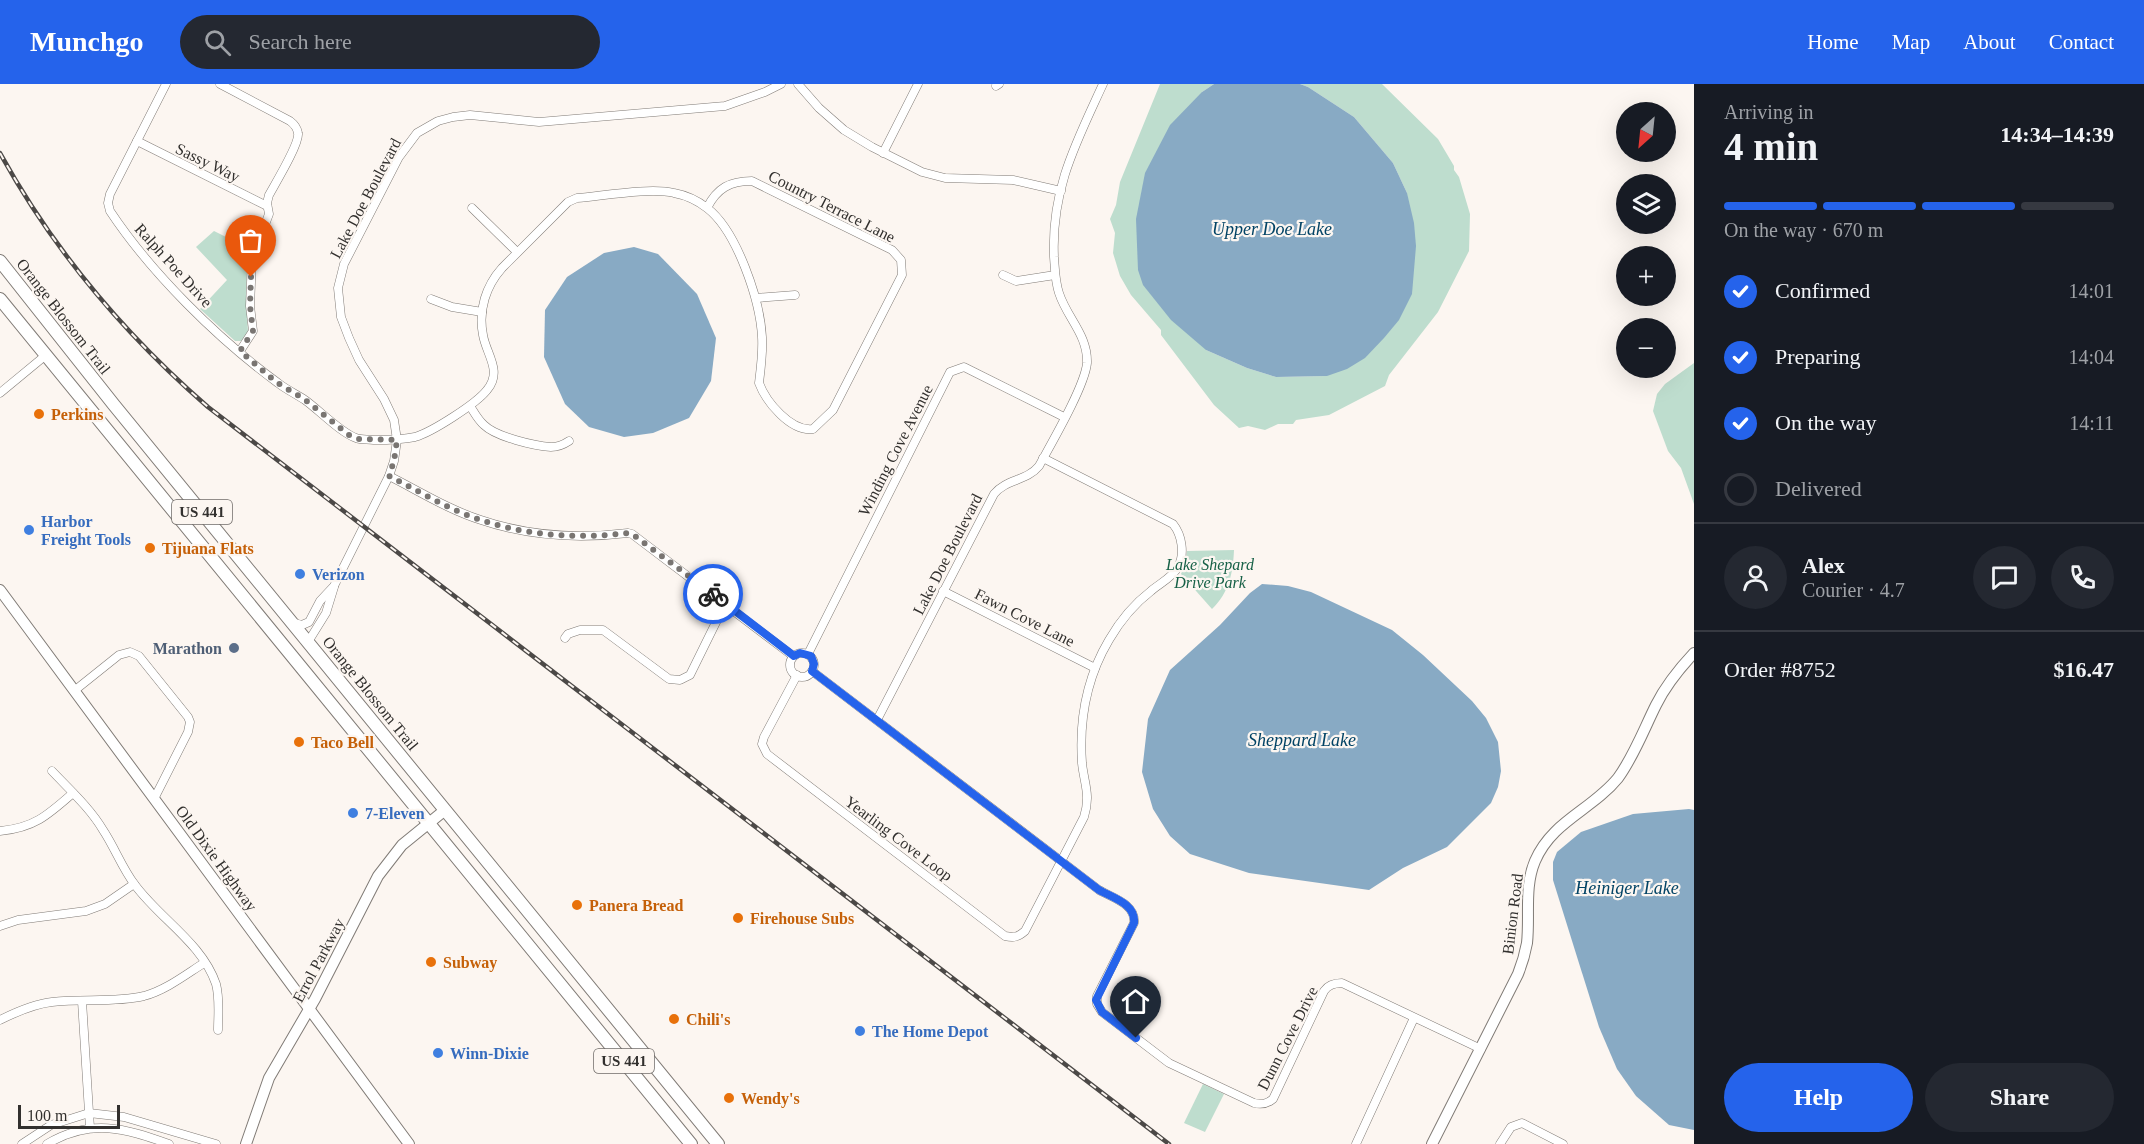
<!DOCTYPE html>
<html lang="en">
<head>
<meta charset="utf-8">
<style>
	:root { --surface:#171b24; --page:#242831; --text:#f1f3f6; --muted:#9ea1a6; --line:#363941; --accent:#2563eb }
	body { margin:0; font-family:Georgia,serif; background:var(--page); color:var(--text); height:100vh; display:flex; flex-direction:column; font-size:22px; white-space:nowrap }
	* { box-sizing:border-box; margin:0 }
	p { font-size:20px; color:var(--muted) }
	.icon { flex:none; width:33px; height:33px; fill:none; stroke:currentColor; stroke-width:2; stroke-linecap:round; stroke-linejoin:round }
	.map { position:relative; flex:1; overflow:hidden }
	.details { display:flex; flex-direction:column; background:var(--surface); width:450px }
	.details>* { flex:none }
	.needle { width:39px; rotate:207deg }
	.controls { position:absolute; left:1616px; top:18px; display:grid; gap:12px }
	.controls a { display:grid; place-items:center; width:60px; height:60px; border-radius:50%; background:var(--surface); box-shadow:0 6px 24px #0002; font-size:30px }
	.scale { position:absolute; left:18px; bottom:15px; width:102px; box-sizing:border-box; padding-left:6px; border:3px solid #32302e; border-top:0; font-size:16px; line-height:21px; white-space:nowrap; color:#32302e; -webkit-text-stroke:4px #fcf6f1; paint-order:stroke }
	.pin { position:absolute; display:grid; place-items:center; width:51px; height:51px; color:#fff; margin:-62px -26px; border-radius:50% 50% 50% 0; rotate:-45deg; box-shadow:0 0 6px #0007 }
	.pin .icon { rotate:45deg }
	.courier { position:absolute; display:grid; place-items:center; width:60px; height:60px; margin:-30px; border:4px solid #2563eb; border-radius:50%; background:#fff; color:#222; box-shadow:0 2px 8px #0007 }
	.head em { font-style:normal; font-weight:800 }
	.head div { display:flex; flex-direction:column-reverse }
	.head { display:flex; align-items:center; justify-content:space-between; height:102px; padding:0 30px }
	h1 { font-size:39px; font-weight:800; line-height:45px }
	.bar { display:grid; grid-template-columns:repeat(4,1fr); gap:9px 6px; align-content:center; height:72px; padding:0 30px }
	.bar i { height:8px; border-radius:4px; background:var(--line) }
	.bar .on { background:var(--accent) }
	.bar p { grid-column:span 4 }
	.line { display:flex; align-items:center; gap:15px; padding:0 30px; border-top:2px solid var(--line) }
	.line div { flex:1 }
	.round { display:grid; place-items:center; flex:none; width:63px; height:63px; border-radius:32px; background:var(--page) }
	ol { padding:0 30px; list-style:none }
	li { display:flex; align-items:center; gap:18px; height:66px }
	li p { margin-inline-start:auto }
	li .icon { padding:6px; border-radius:50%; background:var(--accent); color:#fff; stroke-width:4 }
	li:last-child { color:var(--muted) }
	li i { width:33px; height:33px; border:3px solid var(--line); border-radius:50% }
	.button { display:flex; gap:12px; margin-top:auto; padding:12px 30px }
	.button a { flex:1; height:69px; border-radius:36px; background:var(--accent); color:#fff; font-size:24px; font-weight:800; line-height:69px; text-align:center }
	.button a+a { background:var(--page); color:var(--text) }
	header { display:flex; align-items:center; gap:36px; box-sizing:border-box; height:84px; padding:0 30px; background:var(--accent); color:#fff }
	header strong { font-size:28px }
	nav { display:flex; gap:33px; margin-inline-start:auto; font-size:21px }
	.search { width:420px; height:54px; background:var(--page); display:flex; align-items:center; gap:15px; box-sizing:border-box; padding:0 21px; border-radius:33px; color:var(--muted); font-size:22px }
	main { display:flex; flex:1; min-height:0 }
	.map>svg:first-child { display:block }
	.green { fill:#beddce }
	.water { fill:#88aac4 }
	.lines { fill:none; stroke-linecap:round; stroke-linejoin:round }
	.street-casing { stroke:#807b76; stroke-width:9 }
	.secondary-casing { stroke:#807b76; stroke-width:12 }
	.primary-casing { stroke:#807b76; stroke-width:14 }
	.street { stroke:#fff; stroke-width:8 }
	.secondary { stroke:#fff; stroke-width:10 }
	.primary { stroke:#fff; stroke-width:12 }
	.rail-casing { stroke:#4c4947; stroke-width:4.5 }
	.rail { stroke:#fcf6f1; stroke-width:2; stroke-dasharray:7; stroke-linecap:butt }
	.done { stroke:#797572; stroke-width:6; stroke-dasharray:0 10.8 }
	.route { stroke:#2563eb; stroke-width:8 }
	.food-dot { fill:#e8710a; stroke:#fcf6f1; stroke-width:2 }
	.shop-dot { fill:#3f7fe0; stroke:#fcf6f1; stroke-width:2 }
	.service-dot { fill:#5c6f8a; stroke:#fcf6f1; stroke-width:2 }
	.labels { text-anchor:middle; stroke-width:4.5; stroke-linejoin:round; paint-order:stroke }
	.shield { fill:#fcf6f1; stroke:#6f6b68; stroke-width:1.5 }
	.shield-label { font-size:15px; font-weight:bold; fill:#32302e }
	.street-label { font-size:16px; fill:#32302e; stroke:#fcf6f1 }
	.food-label { font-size:16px; font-weight:bold; fill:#c56008; stroke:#fcf6f1; text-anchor:start }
	.shop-label { font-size:16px; font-weight:bold; fill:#366cbe; stroke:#fcf6f1; text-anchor:start }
	.park-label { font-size:16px; font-style:italic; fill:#166046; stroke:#fcf6f1 }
	.service-label { font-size:16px; font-weight:bold; fill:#4e5e75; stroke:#fcf6f1; text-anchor:end }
	.water-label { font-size:18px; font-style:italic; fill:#024365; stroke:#fcf6f1 }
</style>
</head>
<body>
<header>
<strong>Munchgo</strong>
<div class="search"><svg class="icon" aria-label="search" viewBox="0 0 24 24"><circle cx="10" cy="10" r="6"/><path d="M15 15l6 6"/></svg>Search here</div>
<nav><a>Home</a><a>Map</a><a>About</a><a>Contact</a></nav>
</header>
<main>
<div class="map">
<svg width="1694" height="1060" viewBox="0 0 1694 1060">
	<rect width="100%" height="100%" fill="#fcf6f1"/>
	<g class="green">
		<path d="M1160 0H1214L1202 8 1206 266 1247 284 1276 293 1327 292 1407 109 1393 79 1354 33 1308 3 1300 0H1382L1438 55 1454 82V86L1459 93 1470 130 1469 167 1438 228 1389 291 1385 302 1329 331 1296 336 1293 340H1278L1265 346 1248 342 1239 344 1214 321 1161 251V246L1131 211 1120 192 1113 169 1115 149 1110 135 1116 121 1120 98Z"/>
		<path d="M214 147 252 166 247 185 246 210 248 248 241 257H235L200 225 227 196 196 163Z"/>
		<path d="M1694 279V420L1681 384 1668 367 1653 327 1657 310 1665 300Z"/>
		<path d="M1234 466C1233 489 1229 509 1212 525L1181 490 1185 479 1187 467Z"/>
		<path d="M1203 1000 1224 1010 1205 1048 1184 1039Z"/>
	</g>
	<g class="water">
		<path d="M1214 0H1300L1308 3 1354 33 1393 79 1407 109 1414 139 1416 162 1412 210 1399 236 1384 254 1365 274 1347 285 1327 292 1276 293 1247 284 1206 266 1171 236 1143 201 1138 186 1136 135 1145 89 1170 41 1202 8Z"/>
		<path d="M634 163 658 170 697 210 716 254 711 297 689 334 653 349 624 353 589 343 565 320 544 273 545 226 567 193 604 169Z"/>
		<path d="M1262 500 1288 502 1311 508 1392 546 1423 571 1472 617 1486 634 1498 658 1501 687 1498 703 1491 719 1447 763 1403 784 1369 806 1249 789 1190 770 1170 752 1153 725 1142 688 1148 635 1170 586 1220 541 1250 509Z"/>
		<path d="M1689 725 1694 726V1046L1669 1041 1636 1012 1617 985 1599 943 1553 796V778L1557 768 1581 748 1633 730Z"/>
	</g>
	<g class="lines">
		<defs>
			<g id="street">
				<path d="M166 0 110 110 108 119 110 127C151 189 218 255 278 299 287 306 296 310 305 316 319 326 341 349 356 354 361 356 368 355 374 356 388 356 401 356 415 353 432 348 476 320 487 306 503 287 486 270 483 251 478 226 486 202 502 184L568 118 577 114C602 112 651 103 674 109 685 111 698 117 707 124 737 147 760 216 762 253 763 268 761 283 759 299 766 318 791 348 813 345L833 326 902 191 901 176 892 166 752 97C730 97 717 104 707 124"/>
				<path d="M220 0 290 37C294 40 297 43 298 49 300 59 275 100 269 111L267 119 269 130 252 175 250 222 253 247 240 267"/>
				<path d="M798 0 819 24 844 46 872 63 922 88 945 94 1013 96 1061 107"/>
				<path d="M996 2 999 0"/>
				<path d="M137 57 267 122"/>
				<path d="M883 69 918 0"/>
				<path d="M472 124 517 168"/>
				<path d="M1003 191 1016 197 1055 191"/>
				<path d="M756 214 795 211"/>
				<path d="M431 215 452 223 482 228"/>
				<path d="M0 309 46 271"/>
				<path d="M470 322C474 328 478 336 484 341 496 353 535 362 551 363 558 363 563 361 569 357"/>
				<path d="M389 392C419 407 449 426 481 436 528 452 579 455 628 449L632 450 793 572"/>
				<path d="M943 507 1095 584"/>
				<path d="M294 539 302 541 309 538 320 517 334 502 389 392 394 377 397 356 394 336 384 315 359 276 349 254 341 233 338 204 344 180 399 73 417 49 438 37 453 33 470 31 539 38 725 22 765 8 781 0"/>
				<path d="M565 554 568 550 580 546H603L669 595 680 596 690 591 725 520"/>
				<path d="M308 558 326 529 334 503"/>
				<circle cx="802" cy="581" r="12"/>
				<path d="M808 570 950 288 964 283 1064 333"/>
				<path d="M812 587 1099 806C1113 814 1136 820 1134 839L1097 912V920L1102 928 1169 979 1254 1019C1262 1021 1267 1020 1273 1015L1324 907C1328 901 1334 899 1342 899L1481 965"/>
				<path d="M797 591 764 653 762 660 767 670 1005 852C1014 854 1018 853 1025 847L1084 733C1091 711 1084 699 1082 679 1079 636 1087 593 1109 556 1120 537 1134 520 1151 507 1159 500 1173 493 1178 483 1185 470 1182 451 1173 440L1043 374"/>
				<path d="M74 607 119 571 130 568 139 572 188 633 190 638 188 648 154 715"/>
				<path d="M877 636 994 410C1006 395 1027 397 1039 382 1051 360 1085 302 1087 279 1088 251 1067 234 1059 209 1055 197 1055 185 1054 173 1051 105 1076 59 1103 0"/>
				<path d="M52 687C69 705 90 724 103 746 115 764 122 784 135 801 160 835 202 859 216 900 220 915 218 932 218 946"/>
				<path d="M0 747C34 744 48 731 73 709"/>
				<path d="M0 842 18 836 86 827 105 820 134 800"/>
				<path d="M82 917 90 1044"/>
				<path d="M0 936C16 928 34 920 52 918 83 914 114 919 144 912 166 906 185 891 204 879"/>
				<path d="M22 1060 51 1041 89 1029 124 1033 216 1060"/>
				<path d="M47 1060C91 1034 124 1044 169 1060"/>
				<path d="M1356 1060 1414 934"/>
				<path d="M1500 1060 1511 1043 1522 1039 1563 1060"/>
			</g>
			<g id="secondary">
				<path d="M0 506 409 1060"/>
				<path d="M246 1060 269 994 315 915 378 792 402 761 445 726"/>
				<path d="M1432 1060 1518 890C1522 880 1525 870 1527 859 1530 832 1524 803 1535 777 1552 737 1592 726 1618 694 1634 672 1644 645 1656 621 1666 601 1679 585 1694 569"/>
			</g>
			<g id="primary">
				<path d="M0 177 114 321 718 1060"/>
				<path d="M0 215 691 1060"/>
			</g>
		</defs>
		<use href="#street" class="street-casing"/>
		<use href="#secondary" class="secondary-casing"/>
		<use href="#primary" class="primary-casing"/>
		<use href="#street" class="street"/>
		<use href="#secondary" class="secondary"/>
		<use href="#primary" class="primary"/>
		<defs>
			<path id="rail" d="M0 69C54 167 124 250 208 323L1169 1060"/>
		</defs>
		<use href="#rail" class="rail-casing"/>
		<use href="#rail" class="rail"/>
	</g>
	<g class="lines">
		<path class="done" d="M251 193 250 222 253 247 240 267 276 298 304 315 349 351 359 355 397 356 394 377 389 392C419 407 449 426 481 436 528 452 579 455 628 449L632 450 713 510"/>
		<path class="route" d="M713 510 794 572 800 569 811 572 814 580 812 587 1099 806C1113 814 1136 820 1134 839L1096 916 1102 928 1136 954"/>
	</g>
	<g class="food-dot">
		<circle cx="39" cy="330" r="6"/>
		<circle cx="150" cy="464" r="6"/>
		<circle cx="299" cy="658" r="6"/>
		<circle cx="577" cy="821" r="6"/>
		<circle cx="738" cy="834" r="6"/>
		<circle cx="431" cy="878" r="6"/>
		<circle cx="674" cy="935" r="6"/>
		<circle cx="729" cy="1014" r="6"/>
	</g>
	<g class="shop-dot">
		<circle cx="29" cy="446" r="6"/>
		<circle cx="300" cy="490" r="6"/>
		<circle cx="353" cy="729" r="6"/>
		<circle cx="860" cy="947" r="6"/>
		<circle cx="438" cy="969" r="6"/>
	</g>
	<circle class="service-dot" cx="234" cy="564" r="6"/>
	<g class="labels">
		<g class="shield">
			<rect x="172" y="416" width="60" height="24" rx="4.5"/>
			<rect x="594" y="965" width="60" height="24" rx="4.5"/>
		</g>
		<g class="shield-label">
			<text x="202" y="433">US 441</text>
			<text x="624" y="982">US 441</text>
		</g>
		<g class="street-label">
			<text transform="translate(208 78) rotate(26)" y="6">Sassy Way</text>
			<text transform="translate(365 114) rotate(-62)" y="6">Lake Doe Boulevard</text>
			<text transform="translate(832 122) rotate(27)" y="6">Country Terrace Lane</text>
			<text transform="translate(174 181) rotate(48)" y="6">Ralph Poe Drive</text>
			<text transform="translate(64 232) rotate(52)" y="6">Orange Blossom Trail</text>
			<text transform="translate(895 366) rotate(-63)" y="6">Winding Cove Avenue</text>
			<text transform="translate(947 470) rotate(-63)" y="6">Lake Doe Boulevard</text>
			<text transform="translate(1025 533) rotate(27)" y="6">Fawn Cove Lane</text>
			<text transform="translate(371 609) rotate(51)" y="6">Orange Blossom Trail</text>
			<text transform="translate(899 754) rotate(37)" y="6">Yearling Cove Loop</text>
			<text transform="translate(217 774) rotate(54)" y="6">Old Dixie Highway</text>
			<text transform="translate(1512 830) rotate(-83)" y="6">Binion Road</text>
			<text transform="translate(318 876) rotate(-62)" y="6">Errol Parkway</text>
			<text transform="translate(1287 954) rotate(-63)" y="6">Dunn Cove Drive</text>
		</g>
		<g class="food-label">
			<text x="51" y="336">Perkins</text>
			<text x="162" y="470">Tijuana Flats</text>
			<text x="311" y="664">Taco Bell</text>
			<text x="589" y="827">Panera Bread</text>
			<text x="750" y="840">Firehouse Subs</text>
			<text x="443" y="884">Subway</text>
			<text x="686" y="941">Chili's</text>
			<text x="741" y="1020">Wendy's</text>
		</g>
		<g class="shop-label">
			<text x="41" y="443">Harbor<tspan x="41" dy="18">Freight Tools</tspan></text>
			<text x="312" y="496">Verizon</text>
			<text x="365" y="735">7-Eleven</text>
			<text x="872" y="953">The Home Depot</text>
			<text x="450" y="975">Winn-Dixie</text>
		</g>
		<g class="park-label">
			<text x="1210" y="486">Lake Shepard<tspan x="1210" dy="18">Drive Park</tspan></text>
		</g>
		<g class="service-label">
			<text x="222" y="570">Marathon</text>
		</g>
		<g class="water-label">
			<text x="1272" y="151">Upper Doe Lake</text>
			<text x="1302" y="662">Sheppard Lake</text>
			<text x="1627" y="810">Heiniger Lake</text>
		</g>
	</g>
</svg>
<div class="controls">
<a><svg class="needle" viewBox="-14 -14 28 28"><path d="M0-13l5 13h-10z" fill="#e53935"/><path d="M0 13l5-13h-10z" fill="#9ea1a6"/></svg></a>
<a><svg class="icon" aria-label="layers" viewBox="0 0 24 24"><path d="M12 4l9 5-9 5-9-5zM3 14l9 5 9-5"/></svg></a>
<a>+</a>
<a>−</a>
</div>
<div class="scale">100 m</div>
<div class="pin" style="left:251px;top:193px;background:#ea580c"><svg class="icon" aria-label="bag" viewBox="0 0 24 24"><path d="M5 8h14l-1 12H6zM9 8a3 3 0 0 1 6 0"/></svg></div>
<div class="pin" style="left:1136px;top:954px;background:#1f2937"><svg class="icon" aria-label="home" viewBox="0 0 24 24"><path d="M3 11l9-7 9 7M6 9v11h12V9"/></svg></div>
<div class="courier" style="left:713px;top:510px"><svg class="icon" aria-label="bike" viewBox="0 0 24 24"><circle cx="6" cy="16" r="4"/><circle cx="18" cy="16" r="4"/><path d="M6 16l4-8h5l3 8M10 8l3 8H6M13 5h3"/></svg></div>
</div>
<section class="details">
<div class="head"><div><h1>4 min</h1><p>Arriving in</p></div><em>14:34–14:39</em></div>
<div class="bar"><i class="on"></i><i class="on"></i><i class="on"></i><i></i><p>On the way · 670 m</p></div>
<ol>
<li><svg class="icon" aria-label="check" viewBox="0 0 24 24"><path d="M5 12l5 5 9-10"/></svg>Confirmed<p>14:01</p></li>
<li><svg class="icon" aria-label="check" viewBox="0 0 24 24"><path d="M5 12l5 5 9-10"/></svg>Preparing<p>14:04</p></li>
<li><svg class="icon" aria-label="check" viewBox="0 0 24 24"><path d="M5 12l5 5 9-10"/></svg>On the way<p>14:11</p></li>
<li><i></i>Delivered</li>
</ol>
<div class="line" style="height:108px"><a class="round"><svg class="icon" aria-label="person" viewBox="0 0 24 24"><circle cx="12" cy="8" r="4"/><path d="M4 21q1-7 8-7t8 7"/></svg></a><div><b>Alex</b><p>Courier · 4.7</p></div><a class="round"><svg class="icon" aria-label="chat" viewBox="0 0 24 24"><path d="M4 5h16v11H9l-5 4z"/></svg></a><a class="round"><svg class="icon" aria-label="phone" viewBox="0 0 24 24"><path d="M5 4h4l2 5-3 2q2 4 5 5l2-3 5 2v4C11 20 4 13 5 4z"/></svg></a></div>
<div class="line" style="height:78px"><div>Order #8752</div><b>$16.47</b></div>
<div class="button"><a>Help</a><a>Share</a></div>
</section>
</main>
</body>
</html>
